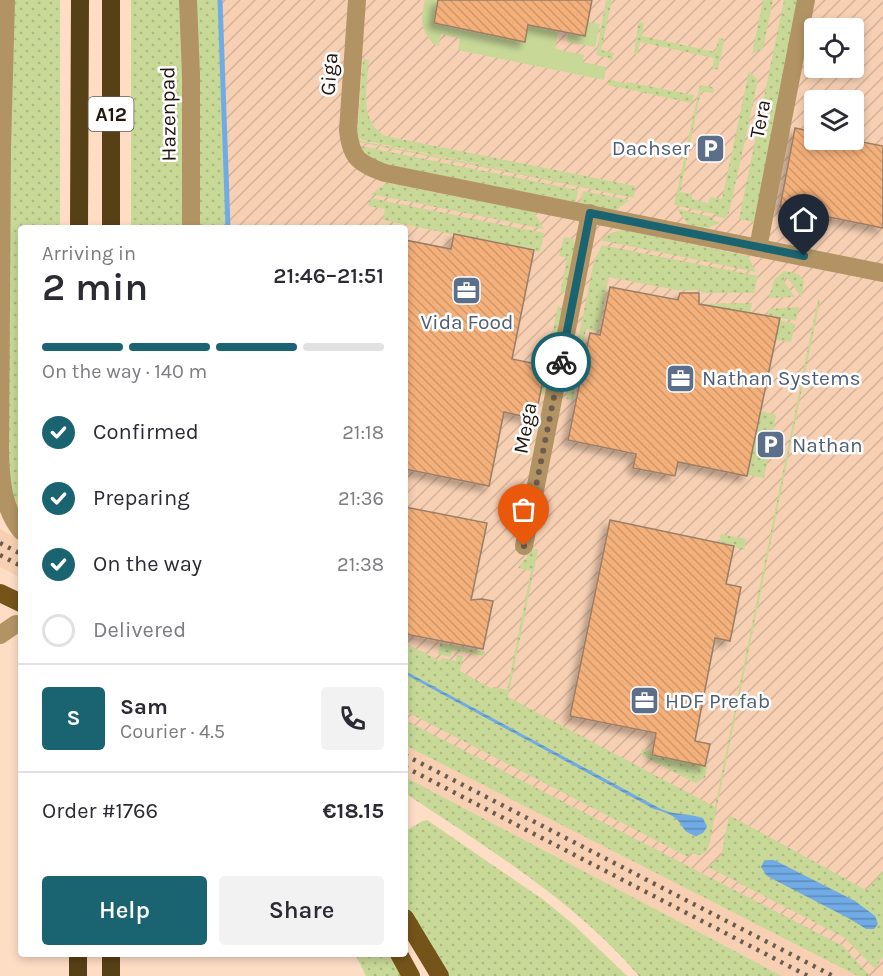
<!DOCTYPE html>
<html lang="en">
<head>
<meta charset="utf-8">
<style>
	:root { --surface:#fff; --page:#f2f2f3; --text:#2b2b33; --muted:#7c7c81; --line:#e1e1e2; --accent:#1a6471 }
	body { margin:0; font-family:Karla,sans-serif; background:var(--page); color:var(--text); height:100vh; display:flex; flex-direction:column; font-size:22px; white-space:nowrap }
	* { box-sizing:border-box; margin:0 }
	p { font-size:20px; color:var(--muted) }
	.icon { flex:none; width:33px; height:33px; fill:none; stroke:currentColor; stroke-width:2; stroke-linecap:round; stroke-linejoin:round }
	.map { position:relative; flex:1; overflow:hidden }
	.drawer { position:absolute; left:18px; top:225px; width:390px; height:732px; display:flex; flex-direction:column; background:var(--surface); border-radius:6px; box-shadow:0 3px 9px #0003 }
	.drawer>* { flex:none }
	.fabs { position:absolute; left:804px; top:18px; display:grid; gap:12px }
	.fabs a { display:grid; place-items:center; width:60px; height:60px; border-radius:6px; background:var(--surface); box-shadow:0 3px 9px #0003; font-size:30px }
	.pin { position:absolute; display:grid; place-items:center; width:51px; height:51px; color:#fff; margin:-62px -26px; border-radius:50% 50% 50% 0; rotate:-45deg; box-shadow:0 0 6px #0007 }
	.pin .icon { rotate:45deg }
	.courier { position:absolute; display:grid; place-items:center; width:60px; height:60px; margin:-30px; border:4px solid #1a6471; border-radius:50%; background:#fff; color:#222; box-shadow:0 2px 8px #0007 }
	.overview em { font-style:normal; font-weight:600 }
	.overview div { display:flex; flex-direction:column-reverse }
	.overview { display:flex; align-items:center; justify-content:space-between; height:102px; padding:0 24px }
	h1 { font-size:39px; font-weight:600; line-height:45px }
	.bar { display:grid; grid-template-columns:repeat(4,1fr); gap:9px 6px; align-content:center; height:72px; padding:0 24px }
	.bar i { height:8px; border-radius:4px; background:var(--line) }
	.bar .current { background:var(--accent) }
	.bar p { grid-column:span 4 }
	.line { display:flex; align-items:center; gap:15px; padding:0 24px; border-top:2px solid var(--line) }
	.line div { flex:1 }
	.round { display:grid; place-items:center; flex:none; width:63px; height:63px; border-radius:6px; background:var(--page) }
	ol { padding:0 24px; list-style:none }
	li { display:flex; align-items:center; gap:18px; height:66px }
	li p { margin-inline-start:auto }
	li .icon { padding:6px; border-radius:50%; background:var(--accent); color:#fff; stroke-width:4 }
	li:last-child { color:var(--muted) }
	li i { width:33px; height:33px; border:3px solid var(--line); border-radius:50% }
	.button { display:flex; gap:12px; margin-top:auto; padding:12px 24px }
	.button a { flex:1; height:69px; border-radius:6px; background:var(--accent); color:#fff; font-size:24px; font-weight:600; line-height:69px; text-align:center }
	.button a+a { background:var(--page); color:var(--text) }
	.map>svg:first-child { display:block }
	.built { fill:#f7d0b3 }
	.industrial { fill:url(#industrial-furrows); fill-rule:evenodd }
	.grass { fill:url(#grass-dots); fill-rule:evenodd }
	.garden { fill:#c7d897 }
	.water { fill:url(#water-rules) }
	.lines { fill:none; stroke-linecap:round; stroke-linejoin:round }
	.stream { stroke:#70abe5; stroke-width:5 }
	.building { fill:url(#building-back-hatch); stroke:#9b7e67; stroke-width:1.5; filter:url(#shadow) }
	.minor { stroke:#b29363; stroke-width:18 }
	.major { stroke:#75541a; stroke-width:18 }
	.highway { stroke:#584016; stroke-width:18 }
	.rail { stroke:#6d5a4c; stroke-width:4.5; stroke-dasharray:3 6; stroke-linecap:butt }
	.done { stroke:#6f5c4e; stroke-width:6; stroke-dasharray:0 10.8 }
	.route { stroke:#1a6471; stroke-width:8 }
	.labels { text-anchor:middle; stroke-width:5; stroke-linejoin:round; paint-order:stroke }
	.shield { fill:#fff; stroke:#645c56; stroke-width:1.5 }
	.shield-label { font-size:20px; font-weight:bold; fill:#22160e }
	.street-label { font-size:21px; fill:#22160e; stroke:#fff }
	.service-label { font-size:21px; fill:#4e5e75; stroke:#fff; text-anchor:start }
</style>
</head>
<body>
<div class="map">
<svg width="883" height="976" viewBox="0 0 883 976">
	<defs>
		<pattern id="industrial-furrows" width="10" height="10" patternUnits="userSpaceOnUse" patternTransform="scale(1.5)"><rect width="10" height="10" fill="#f7d0b3"/><path d="M-1 1l2-2M0 10L10 0M9 11l2-2" fill="none" stroke="#d3b299"/></pattern>
		<pattern id="grass-dots" width="8" height="8" patternUnits="userSpaceOnUse" patternTransform="scale(1.5)"><rect width="8" height="8" fill="#c7d897"/><path d="M2 2h.1M6 6h.1" fill="none" stroke="#abb981" stroke-width="1.8" stroke-linecap="round"/></pattern>
		<pattern id="water-rules" width="6" height="5" patternUnits="userSpaceOnUse" patternTransform="scale(1.5)"><rect width="6" height="5" fill="#70abe5"/><path d="M0 2.5h6" fill="none" stroke="#5c8ab8"/></pattern>
		<pattern id="building-back-hatch" width="6" height="6" patternUnits="userSpaceOnUse" patternTransform="scale(1.5)"><rect width="6" height="6" fill="#f4b07a"/><path d="M-1 5l2 2M0 0l6 6M5-1l2 2" fill="none" stroke="#d19768"/></pattern>
		<filter id="shadow"><feDropShadow dx="-5.5" dy="5.5" stdDeviation="3" flood-color="#0004"/></filter>
	</defs>
	<rect width="100%" height="100%" fill="#feddc5"/>
	<g class="built">
		<path d="M0 529 21 541V578L0 567Z"/>
		<path d="M405 724 831 960 858 976H782L405 777Z"/>
	</g>
	<path class="industrial" d="M220 0H883V976H858L405 724V228H228ZM814 28H854V68H814ZM814 100H854V140H814Z"/>
	<g class="grass">
		<path d="M11 0H60V228H21V519L15 510 4 441Z"/>
		<path d="M131 0H184L187 228H131Z"/>
		<path d="M191 0H220L228 228H195Z"/>
		<path d="M606 0H612L601 50 614 53 612 61 610 60V58L596 55Z"/>
		<path d="M763 0H773L763 49 752 54Z"/>
		<path d="M784 0H801L758 223 739 219Z"/>
		<path d="M641 22 644 23 642 36 715 52 719 38 723 39 724 41 718 69 712 70 714 58 640 42 637 55 634 54 638 24Z"/>
		<path d="M363 59 369 60C367 87 358 119 385 136L635 186 634 198 359 142 357 135ZM359 136 362 140 633 195 361 141Z"/>
		<path d="M749 71 758 80 729 213 725 218 717 217 715 214 674 205 700 85 712 87 714 89 713 93 701 91 680 192 692 194V199L708 203 710 197 722 199Z"/>
		<path d="M609 79 626 84 627 82 694 95 692 103 608 85Z"/>
		<path d="M360 146 578 190 576 202 382 164 368 156Z"/>
		<path d="M387 183 534 212 544 229 371 194Z"/>
		<path d="M583 191 630 200 614 211 580 203Z"/>
		<path d="M370 198 544 233 540 252 383 220 385 209 368 206Z"/>
		<path d="M677 209 712 217 714 221 721 222 708 228 688 225Z"/>
		<path d="M623 230 748 256 756 272 599 240 611 233Z"/>
		<path d="M564 237 573 239 575 245 566 290 560 294 567 258 559 256Z"/>
		<path d="M602 245 758 276 754 293H702L701 290H676L609 277 598 331 586 329 573 400 566 399 594 261Z"/>
		<path d="M784 271 799 274 804 282 801 297 787 277 783 280 795 297 769 298 774 280Z"/>
		<path d="M818 299 820 300 709 846 706 852 700 855 691 853 688 857 405 711V643L440 661 442 658 456 661 457 655 463 656 460 671 492 689 493 687 507 690 531 571 518 568 533 549 538 550 508 697 715 807Z"/>
		<path d="M752 303 750 314 699 304Z"/>
		<path d="M558 305 562 311 545 395 540 394Z"/>
		<path d="M799 307 796 321 767 315 769 309Z"/>
		<path d="M779 320 795 324 791 342 776 340Z"/>
		<path d="M761 411 776 415 764 478 748 475Z"/>
		<path d="M721 534 746 539 744 550 719 542Z"/>
		<path d="M440 643 485 652 484 656 452 650 450 657 438 654Z"/>
		<path d="M405 720 843 946 870 976H858L405 745Z"/>
		<path d="M642 749 653 751 652 755 707 766 705 778 695 783 641 755Z"/>
		<path d="M405 777 782 976H639C574 900 487 848 405 793Z"/>
		<path d="M729 815 866 890 883 872V957L875 969 845 938 708 867 721 856Z"/>
		<path d="M427 820 545 901 575 926 627 976H447L405 907V831L423 821Z"/>
		<path d="M355 954H390L402 976H366Z"/>
	</g>
	<g class="garden">
		<path d="M425 0H438L434 23 524 42 528 25 558 31 555 49 584 55 583 62 606 67 604 80 458 50 460 38 441 34 439 46 433 44C420 26 420 22 425 0Z"/>
		<path d="M588 22 600 24 595 47 567 42 568 33 585 36Z"/>
	</g>
	<g class="water">
		<path d="M405 671 661 809C678 816 688 813 703 818L707 827 703 833 696 836C680 831 685 825 674 817 668 813 661 811 654 809L405 674Z"/>
		<path d="M768 860H774L855 901 875 916 878 924 874 929H866L850 919 767 876 761 867 764 861Z"/>
	</g>
	<g class="lines">
		<path class="stream" d="M220 0 228 228"/>
	</g>
	<g class="building">
		<path d="M438 0H592L585 36 528 25 525 42 434 23Z"/>
		<path d="M795 128 814 132V140H852L883 146V228L780 207Z"/>
		<path d="M454 234 534 250 512 359 546 366 535 419 504 412 489 486 405 469V240L451 249Z"/>
		<path d="M610 287 678 300 680 293H699V304L780 318 747 476 678 462 675 476 633 468 636 454 568 440 590 333 600 335Z"/>
		<path d="M405 507 487 523 471 600 482 599 493 601 483 649 405 634Z"/>
		<path d="M610 520 734 546 726 584 741 587 730 641 715 638 695 741 710 744 705 766 652 755 656 733 570 716Z"/>
	</g>
	<g class="lines">
		<g class="minor">
			<path d="M6 0 2 148 0 454C1 482 3 508 21 531"/>
			<path d="M188 0 191 75V228"/>
			<path d="M357 0 348 130C351 159 359 163 385 173L883 273"/>
			<path d="M758 248 806 0"/>
			<path d="M524 546 590 213"/>
			<path d="M0 635 16 624"/>
		</g>
		<g class="major">
			<path d="M0 593 21 603"/>
			<path d="M405 918 440 976"/>
			<path d="M399 954 411 976"/>
		</g>
		<g class="highway">
			<path d="M79 228 80 0"/>
			<path d="M111 228V0"/>
			<path d="M111 954V976"/>
			<path d="M78 976V954"/>
		</g>
		<g class="rail">
			<path d="M0 543 21 554"/>
			<path d="M0 555 21 566"/>
			<path d="M405 755 833 976"/>
			<path d="M405 767 808 976"/>
		</g>
	</g>
	<g class="lines">
		<path class="done" d="M524 546 561 362"/>
		<path class="route" d="M561 362 590 213 804 256"/>
	</g>
	<defs>
		<symbol id="parking-square" viewBox="-11 -11 22 22"><rect x="-9" y="-9" width="18" height="18" rx="4" fill="#5c6f8a" stroke="#fff"/><path d="M-3.5-5.5H1a3.5 3.5 0 0 1 0 7H-1V5.5H-3.5ZM-1-3.4V-.6H.8a1.4 1.4 0 0 0 0-2.8Z" fill="#fff"/></symbol>
		<symbol id="office-square" viewBox="-11 -11 22 22"><rect x="-9" y="-9" width="18" height="18" rx="4" fill="#5c6f8a" stroke="#fff"/><path d="M-6-3h4V-5.5h4V-3h4V5H-6ZM-1-4.5V-3h2v-1.5ZM-6 0V1H6V0Z" fill="#fff"/></symbol>
	</defs>
	<g fill-rule="evenodd">
		<use href="#parking-square" x="694" y="132" width="33" height="33"/>
		<use href="#office-square" x="450" y="274" width="33" height="33"/>
		<use href="#office-square" x="664" y="362" width="33" height="33"/>
		<use href="#parking-square" x="754" y="428" width="33" height="33"/>
		<use href="#office-square" x="628" y="684" width="33" height="33"/>
	</g>
	<g class="labels">
		<rect class="shield" x="88.5" y="97" width="45" height="34" rx="4.5"/>
		<g class="shield-label">
			<text x="111" y="121">A12</text>
		</g>
		<g class="street-label">
			<text transform="translate(329 74) rotate(-86)" y="7">Giga</text>
			<text transform="translate(168 114) rotate(-91)" y="7">Hazenpad</text>
			<text transform="translate(760 119) rotate(-79)" y="7">Tera</text>
			<text transform="translate(525 428) rotate(-79)" y="7">Mega</text>
		</g>
		<g class="service-label">
			<text x="690" y="155" text-anchor="end">Dachser</text>
			<text x="467" y="329" text-anchor="middle">Vida Food</text>
			<text x="702" y="385">Nathan Systems</text>
			<text x="792" y="452">Nathan</text>
			<text x="665" y="708">HDF Prefab</text>
		</g>
	</g>
</svg>
<div class="fabs">
<a><svg class="icon" aria-label="locate" viewBox="0 0 24 24"><circle cx="12" cy="12" r="6"/><path d="M12 2v4M12 18v4M2 12h4M18 12h4"/></svg></a>
<a><svg class="icon" aria-label="layers" viewBox="0 0 24 24"><path d="M12 4l9 5-9 5-9-5zM3 14l9 5 9-5"/></svg></a>
</div>
<div class="pin" style="left:524px;top:546px;background:#ea580c"><svg class="icon" aria-label="bag" viewBox="0 0 24 24"><path d="M5 8h14l-1 12H6zM9 8a3 3 0 0 1 6 0"/></svg></div>
<div class="pin" style="left:804px;top:256px;background:#1f2937"><svg class="icon" aria-label="home" viewBox="0 0 24 24"><path d="M3 11l9-7 9 7M6 9v11h12V9"/></svg></div>
<div class="courier" style="left:561px;top:362px"><svg class="icon" aria-label="bike" viewBox="0 0 24 24"><circle cx="6" cy="16" r="4"/><circle cx="18" cy="16" r="4"/><path d="M6 16l4-8h5l3 8M10 8l3 8H6M13 5h3"/></svg></div>
<section class="drawer">
<div class="overview"><div><h1>2 min</h1><p>Arriving in</p></div><em>21:46–21:51</em></div>
<div class="bar"><i class="current"></i><i class="current"></i><i class="current"></i><i></i><p>On the way · 140 m</p></div>
<ol>
<li><svg class="icon" aria-label="check" viewBox="0 0 24 24"><path d="M5 12l5 5 9-10"/></svg>Confirmed<p>21:18</p></li>
<li><svg class="icon" aria-label="check" viewBox="0 0 24 24"><path d="M5 12l5 5 9-10"/></svg>Preparing<p>21:36</p></li>
<li><svg class="icon" aria-label="check" viewBox="0 0 24 24"><path d="M5 12l5 5 9-10"/></svg>On the way<p>21:38</p></li>
<li><i></i>Delivered</li>
</ol>
<div class="line" style="height:108px"><b class="round" style="background:var(--accent);color:#fff">S</b><div><b>Sam</b><p>Courier · 4.5</p></div><a class="round"><svg class="icon" aria-label="phone" viewBox="0 0 24 24"><path d="M5 4h4l2 5-3 2q2 4 5 5l2-3 5 2v4C11 20 4 13 5 4z"/></svg></a></div>
<div class="line" style="height:78px"><div>Order #1766</div><b>€18.15</b></div>
<div class="button"><a>Help</a><a>Share</a></div>
</section>
</div>
</body>
</html>
